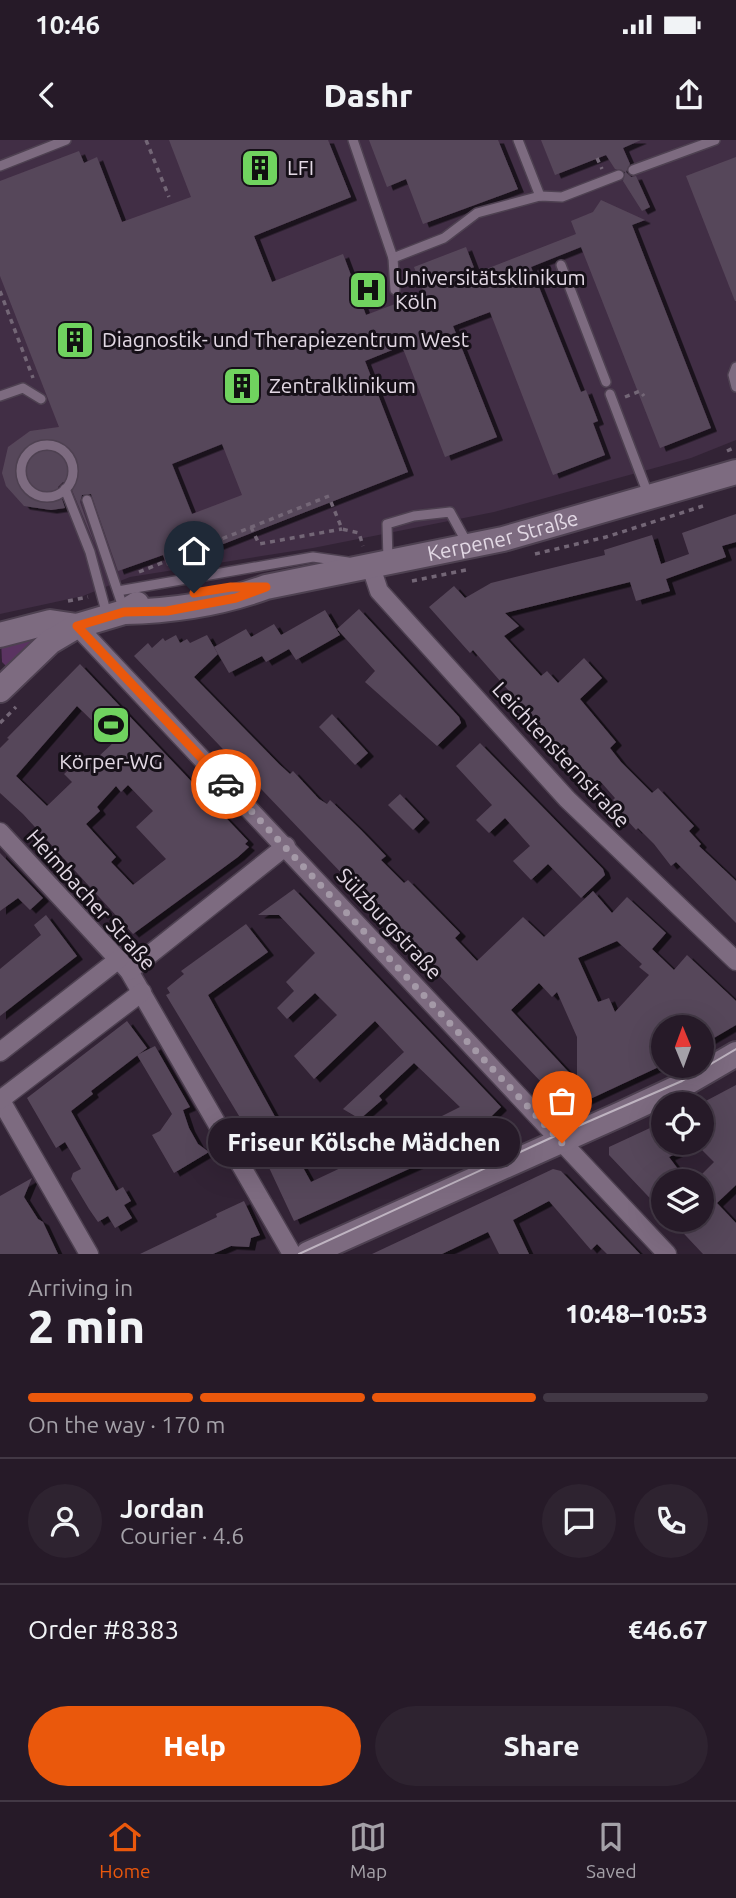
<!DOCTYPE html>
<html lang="en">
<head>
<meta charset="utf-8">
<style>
	:root { --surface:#261a28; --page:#2e2330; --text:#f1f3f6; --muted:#a4a1a8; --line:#423845; --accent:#ea580c }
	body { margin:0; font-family:Ubuntu,sans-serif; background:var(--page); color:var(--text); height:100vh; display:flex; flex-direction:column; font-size:26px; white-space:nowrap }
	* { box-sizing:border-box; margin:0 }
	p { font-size:23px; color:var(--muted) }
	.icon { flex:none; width:38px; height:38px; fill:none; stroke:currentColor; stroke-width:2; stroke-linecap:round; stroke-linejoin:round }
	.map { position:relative; height:1114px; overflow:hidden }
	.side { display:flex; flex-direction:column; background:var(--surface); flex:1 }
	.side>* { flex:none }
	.needle { width:46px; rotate:359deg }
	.controls { position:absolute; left:651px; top:875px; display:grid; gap:14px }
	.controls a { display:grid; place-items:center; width:63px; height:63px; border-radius:50%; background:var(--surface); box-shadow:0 7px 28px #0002,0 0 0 2px var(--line); font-size:35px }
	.pin { position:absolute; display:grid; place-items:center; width:60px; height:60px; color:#fff; margin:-72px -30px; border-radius:50% 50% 50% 0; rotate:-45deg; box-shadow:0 0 7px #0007 }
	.pin .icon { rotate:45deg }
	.courier { position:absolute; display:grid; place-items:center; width:70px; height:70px; margin:-35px; border:5px solid #ea580c; border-radius:50%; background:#fff; color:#222; box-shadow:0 2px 9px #0007 }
	.bubble { position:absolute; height:49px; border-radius:24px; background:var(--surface); box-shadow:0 7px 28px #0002,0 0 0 2px var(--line); font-size:23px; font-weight:800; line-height:49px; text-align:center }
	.overview em { font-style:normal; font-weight:800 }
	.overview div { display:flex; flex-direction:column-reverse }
	.overview { display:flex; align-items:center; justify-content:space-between; height:119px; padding:0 28px }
	h1 { font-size:46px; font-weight:800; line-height:52px }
	.bar { display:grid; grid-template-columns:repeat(4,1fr); gap:10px 7px; align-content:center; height:84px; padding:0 28px }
	.bar i { height:9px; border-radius:5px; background:var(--line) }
	.bar .current { background:var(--accent) }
	.bar p { grid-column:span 4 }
	.line { display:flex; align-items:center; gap:18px; padding:0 28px; border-top:2px solid var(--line) }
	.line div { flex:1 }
	.round { display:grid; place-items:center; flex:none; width:74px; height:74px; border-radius:37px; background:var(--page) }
	.primary-button { display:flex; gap:14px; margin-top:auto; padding:14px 28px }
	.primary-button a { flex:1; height:80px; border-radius:42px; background:var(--accent); color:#fff; font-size:28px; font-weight:800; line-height:80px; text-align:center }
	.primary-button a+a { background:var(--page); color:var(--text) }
	.status { display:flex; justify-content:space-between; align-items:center; height:49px; padding:0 35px; background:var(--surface); direction:ltr }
	.status svg { height:19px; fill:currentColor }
	header { display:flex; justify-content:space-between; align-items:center; height:91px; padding:0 28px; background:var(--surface); font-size:32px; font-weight:800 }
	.dock { display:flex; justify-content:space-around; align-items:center; height:98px; border-top:2px solid var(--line); background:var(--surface); font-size:19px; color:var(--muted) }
	.dock a { display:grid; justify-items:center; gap:4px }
	.dock .current { color:var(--accent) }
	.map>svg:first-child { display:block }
	.built { fill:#412e45 }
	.green { fill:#5a3361 }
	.building { fill:#57475a; fill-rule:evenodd; filter:url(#shadow) }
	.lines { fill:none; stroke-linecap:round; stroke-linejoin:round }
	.lane-casing { stroke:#4e4151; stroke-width:12 }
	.street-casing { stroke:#4e4151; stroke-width:21 }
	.secondary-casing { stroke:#4e4151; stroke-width:28 }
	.path { stroke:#736676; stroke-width:3.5; stroke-dasharray:5 5; stroke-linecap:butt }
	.lane { stroke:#7d6b80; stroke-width:9 }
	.street { stroke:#7d6b80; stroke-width:18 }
	.secondary { stroke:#7d6b80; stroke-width:24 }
	.tram { stroke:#bfb4c1; stroke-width:2 }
	.done { stroke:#a499a7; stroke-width:7; stroke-dasharray:0 12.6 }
	.route { stroke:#ea580c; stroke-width:9 }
	.labels { text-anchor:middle; stroke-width:6; stroke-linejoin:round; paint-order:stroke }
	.poi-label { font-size:21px; fill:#e2d8e4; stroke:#161018; text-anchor:start }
	.street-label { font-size:21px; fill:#e2d8e4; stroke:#161018 }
</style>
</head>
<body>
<div class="status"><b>10:46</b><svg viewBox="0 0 49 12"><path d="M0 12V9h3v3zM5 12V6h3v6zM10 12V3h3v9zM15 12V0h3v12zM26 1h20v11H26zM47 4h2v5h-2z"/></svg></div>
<header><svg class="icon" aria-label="back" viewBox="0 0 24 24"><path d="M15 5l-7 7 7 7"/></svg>Dashr<svg class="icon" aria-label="share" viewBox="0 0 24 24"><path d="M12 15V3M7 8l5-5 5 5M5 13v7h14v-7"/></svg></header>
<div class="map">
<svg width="736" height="1114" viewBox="0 0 736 1114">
	<defs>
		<filter id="shadow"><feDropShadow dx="6" dy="3.5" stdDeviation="0" flood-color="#0009"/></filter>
	</defs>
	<rect width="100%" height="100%" fill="#322335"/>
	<path class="built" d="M0 0H736V300L691 318 494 372 313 408 130 437 83 456 0 474Z"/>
	<path class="green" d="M42 494 6 526 2 522 1 500Z"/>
	<g class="building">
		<path d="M169 0H328L351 57 254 96 272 142 343 114 366 175 424 153 414 127 466 107 476 133 576 94 571 81 593 72 601 60 645 80 632 85 711 288 660 308 581 107 531 127 581 252 586 250 598 281 593 283 605 315 553 335 490 172 453 186 497 297 445 317 402 206 365 221 408 332 167 426 163 415 118 431 91 354 82 355 80 362 95 405 69 343 63 342 58 347 65 368 51 370 24 366 6 346 2 333 8 307 30 291 59 287 0 136V41L79 11 84 23 97 17 122 82 191 57ZM222 304 242 355 192 374 172 324Z"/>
		<path d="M369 0H498L518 49 423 84 406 39 387 47Z"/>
		<path d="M541 0H641L623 8 630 24 626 32 631 37 636 36 650 67 642 71 623 41 625 32 615 29 606 15 555 35Z"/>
		<path d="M736 17V161H735L686 36Z"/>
		<path d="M736 374V402L722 406 726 417 666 439 670 451 636 461 630 442 505 473 519 486 504 496 541 536 547 531 558 543 584 518 602 538 580 559 616 602 610 608 621 622 652 653 658 648 694 686 689 691 701 704 699 706 736 741V783L676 722 671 726 654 704 638 688 636 690 617 669 620 667 613 660 615 658 600 641H588L473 510 470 513 429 467 454 446 465 458 491 443 605 415 604 410 652 395 661 424 689 414 682 393Z"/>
		<path d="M359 469 459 577 461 583 437 606 365 542 375 531 337 489Z"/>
		<path d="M325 470 340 495 296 520 289 509 266 522 262 516 229 533 214 507 246 489 251 497 274 484 281 495Z"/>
		<path d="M176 495 180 503 187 499 190 503 207 495 218 514 194 537 279 624 290 634 293 631 319 659 327 664 330 660 361 690 386 716 381 720 404 743 408 740 460 793 455 798 477 821 523 777 544 797 593 751 612 773 627 757 666 793 652 809 674 830 687 815 736 861V885L702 905V887H663V925L573 967 564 966 134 516 148 503 152 508 163 498 165 501ZM617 801 642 824 639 827 649 835 615 872 609 858 598 862 578 818ZM539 843 552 857 557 852 577 897V941L511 870Z"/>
		<path d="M80 524 248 701 245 704 249 707 238 717 133 794 23 674 0 653V608L9 599 7 598ZM77 566 114 602 82 632 75 624 64 634 72 642 47 666 16 636ZM128 645 153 671 136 687 166 719 133 745 111 722 116 717 86 684 100 671 97 667 116 646 121 652Z"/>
		<path d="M332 574 368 613 355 625 319 587Z"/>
		<path d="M480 603 603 729 605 735 581 758 548 724 531 740 513 721 530 706 505 678 489 693 476 680 492 665 456 626Z"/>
		<path d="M400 654 424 679 413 690 388 665Z"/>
		<path d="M0 713 43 758 30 770 18 758 0 771Z"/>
		<path d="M294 749 501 967 462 1005 294 1081 265 1019 166 855 170 853 167 848 184 834 181 831 246 784 268 812 208 855 311 1042 425 988 424 985 460 967 414 923 379 956 382 960 360 979 343 969 404 912 375 881 314 939 294 916 337 875 315 853 287 879 277 868 294 851 286 842 315 813 279 775H258Z"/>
		<path d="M46 775 77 816 0 876V829L41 795 34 785Z"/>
		<path d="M127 881 147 908 91 951 93 954 71 971 116 1051 123 1047 131 1061 124 1065 132 1078 115 1088 108 1076 98 1082 89 1069 71 1039 73 1033 81 1029 65 1002 56 1008 27 958Z"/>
		<path d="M155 906 190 967 183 970 189 988 198 1004 209 1012 174 1033 152 995 160 991 172 974 137 915Z"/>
		<path d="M736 945V1045L717 1063 736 1083V1114H703L671 1080H702V1034L714 1022 702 1010V963Z"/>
		<path d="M663 982V1003H698L669 1017 687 1041H663V1072L609 1015V1007Z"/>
		<path d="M553 1029 561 1031 640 1114H607L597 1104 591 1110 549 1061 513 1080 529 1114H499L488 1092 442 1114H372Z"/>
		<path d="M32 1038 24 1057 38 1079 43 1082 58 1114H0V1056Z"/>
		<path d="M244 1061 260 1095 251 1098 249 1107 231 1106 213 1114H140L217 1077 216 1074Z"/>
	</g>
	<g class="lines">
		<defs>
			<g id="lane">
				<path d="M353 0 393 118 444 98 477 73 540 56 562 57 619 35"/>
				<path d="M518 0 540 56"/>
				<path d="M0 26 66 0"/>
				<path d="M633 30 715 0"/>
				<path d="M393 118 395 150"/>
				<path d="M561 125 606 242"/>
				<path d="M736 227 733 235 736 247"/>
				<path d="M610 254 648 354"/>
				<path d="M0 256 23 248 41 259"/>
				<circle cx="47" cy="331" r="26"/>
				<path d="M65 349 90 412 107 475"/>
				<path d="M87 360 124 470"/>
				<path d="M388 420 387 384 414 376 450 372 467 403"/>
				<path d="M118 451 313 417 348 422"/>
			</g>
			<g id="street">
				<path d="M371 427 379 451 567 659 736 821"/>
				<path d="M77 486 667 1114"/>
				<path d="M0 692 129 831 292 1114"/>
				<path d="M129 831 286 706"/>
				<path d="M0 912 119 819"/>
				<path d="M0 959 89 1114"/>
				<path d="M0 960 142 852"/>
			</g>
			<g id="secondary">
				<path id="s1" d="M124 472C173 471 220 464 266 447L503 399 736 332"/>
				<path d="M0 495 50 482 77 486 124 472 137 464"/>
				<path d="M0 550 50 502 77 486"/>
				<path d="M308 1114 621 974 683 945 736 914"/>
			</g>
		</defs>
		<use href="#lane" class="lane-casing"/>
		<use href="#street" class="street-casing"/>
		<use href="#secondary" class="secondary-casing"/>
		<g class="path">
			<path d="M146 0 169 57"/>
			<path d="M597 18 602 29"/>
			<path d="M0 151 33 238"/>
			<path d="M625 257 640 251 644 256"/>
			<path d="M727 311 736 307"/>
			<path d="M331 362 342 389 359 393 363 406"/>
			<path d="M251 387 259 404 342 389"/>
			<path d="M535 414 606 397 703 366"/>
			<path d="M139 432 329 356"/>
			<path d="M412 441 466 430"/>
			<path d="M68 461 88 457"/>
			<path d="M0 583 16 567"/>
		</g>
		<use href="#lane" class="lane"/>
		<use href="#street" class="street"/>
		<use href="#secondary" class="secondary"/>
		<path class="tram" d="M299 1114 555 996 682 941 736 909"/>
	</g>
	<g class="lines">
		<path class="done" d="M226 644 562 1003"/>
		<path class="route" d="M194 453 231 447H266L236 458 167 471 124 472 77 486 226 644"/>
	</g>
	<defs>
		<symbol id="building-square" viewBox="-11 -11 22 22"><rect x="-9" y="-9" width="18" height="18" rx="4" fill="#70d35f" stroke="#161018"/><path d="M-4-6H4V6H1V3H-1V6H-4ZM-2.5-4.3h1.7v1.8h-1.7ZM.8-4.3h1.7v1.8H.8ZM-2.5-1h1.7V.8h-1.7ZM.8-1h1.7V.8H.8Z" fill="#111"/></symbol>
		<symbol id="hospital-square" viewBox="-11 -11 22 22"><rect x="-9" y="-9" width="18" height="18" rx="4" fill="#70d35f" stroke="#161018"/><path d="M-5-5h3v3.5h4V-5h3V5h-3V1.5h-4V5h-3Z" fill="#111"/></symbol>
		<symbol id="stadium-square" viewBox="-11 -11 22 22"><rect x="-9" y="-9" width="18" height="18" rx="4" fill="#70d35f" stroke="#161018"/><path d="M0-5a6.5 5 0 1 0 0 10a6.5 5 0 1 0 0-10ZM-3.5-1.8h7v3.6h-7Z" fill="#111"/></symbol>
	</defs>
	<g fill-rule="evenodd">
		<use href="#building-square" x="238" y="6" width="44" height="44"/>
		<use href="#hospital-square" x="346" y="128" width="44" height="44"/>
		<use href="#building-square" x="53" y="178" width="44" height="44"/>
		<use href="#building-square" x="220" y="224" width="44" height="44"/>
		<use href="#stadium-square" x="89" y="563" width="44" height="44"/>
	</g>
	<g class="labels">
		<g class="poi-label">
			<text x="287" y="35">LFI</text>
			<text x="395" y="145">Universitätsklinikum<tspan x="395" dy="24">Köln</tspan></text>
			<text x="102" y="207">Diagnostik- und Therapiezentrum West</text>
			<text x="269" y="253">Zentralklinikum</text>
			<text x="111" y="629" text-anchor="middle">Körper-WG</text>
		</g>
		<g class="street-label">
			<text dy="7" stroke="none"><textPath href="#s1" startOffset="387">Kerpener Straße</textPath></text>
			<text transform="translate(561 615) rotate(47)" y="7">Leichtensternstraße</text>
			<text transform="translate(91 760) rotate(48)" y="7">Heimbacher Straße</text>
			<text transform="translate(389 784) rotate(47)" y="7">Sülzburgstraße</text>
		</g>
	</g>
</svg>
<div class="controls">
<a><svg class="needle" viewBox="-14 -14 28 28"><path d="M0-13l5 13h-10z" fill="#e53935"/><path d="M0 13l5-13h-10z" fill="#a4a1a8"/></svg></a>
<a><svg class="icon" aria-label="locate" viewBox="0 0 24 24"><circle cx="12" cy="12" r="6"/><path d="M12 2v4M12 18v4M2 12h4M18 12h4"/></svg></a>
<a><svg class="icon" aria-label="layers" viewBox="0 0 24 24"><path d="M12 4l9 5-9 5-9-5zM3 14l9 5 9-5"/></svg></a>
</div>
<div class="pin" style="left:562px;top:1003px;background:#ea580c"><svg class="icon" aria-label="bag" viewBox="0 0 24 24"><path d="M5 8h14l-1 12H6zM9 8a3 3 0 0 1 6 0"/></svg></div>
<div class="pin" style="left:194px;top:453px;background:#1f2937"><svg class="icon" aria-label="home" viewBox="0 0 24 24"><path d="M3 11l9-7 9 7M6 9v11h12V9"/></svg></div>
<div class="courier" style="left:226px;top:644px"><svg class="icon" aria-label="car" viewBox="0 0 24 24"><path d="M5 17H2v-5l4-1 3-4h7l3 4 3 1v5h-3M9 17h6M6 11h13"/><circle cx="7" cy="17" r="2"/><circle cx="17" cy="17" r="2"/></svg></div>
<div class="bubble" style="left:208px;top:978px;width:312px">Friseur Kölsche Mädchen</div>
</div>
<section class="side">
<div class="overview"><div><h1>2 min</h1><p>Arriving in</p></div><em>10:48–10:53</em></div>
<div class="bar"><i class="current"></i><i class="current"></i><i class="current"></i><i></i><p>On the way · 170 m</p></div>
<div class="line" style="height:126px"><a class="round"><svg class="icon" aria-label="person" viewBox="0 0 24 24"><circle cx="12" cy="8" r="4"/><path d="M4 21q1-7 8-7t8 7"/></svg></a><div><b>Jordan</b><p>Courier · 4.6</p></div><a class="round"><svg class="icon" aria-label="chat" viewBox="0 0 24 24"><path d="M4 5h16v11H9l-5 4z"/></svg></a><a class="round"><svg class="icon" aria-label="phone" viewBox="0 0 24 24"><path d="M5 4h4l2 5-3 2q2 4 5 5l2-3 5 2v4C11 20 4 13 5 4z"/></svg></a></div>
<div class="line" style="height:91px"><div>Order #8383</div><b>€46.67</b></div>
<div class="primary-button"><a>Help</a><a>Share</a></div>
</section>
<nav class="dock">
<a class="current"><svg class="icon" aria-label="home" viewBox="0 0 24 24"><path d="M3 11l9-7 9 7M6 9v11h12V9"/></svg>Home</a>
<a><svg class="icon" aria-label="map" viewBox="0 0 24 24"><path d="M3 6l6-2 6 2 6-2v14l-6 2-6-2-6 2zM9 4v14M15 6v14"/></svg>Map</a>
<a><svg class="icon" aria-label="saved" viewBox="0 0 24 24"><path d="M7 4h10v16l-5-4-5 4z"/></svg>Saved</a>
</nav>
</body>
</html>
